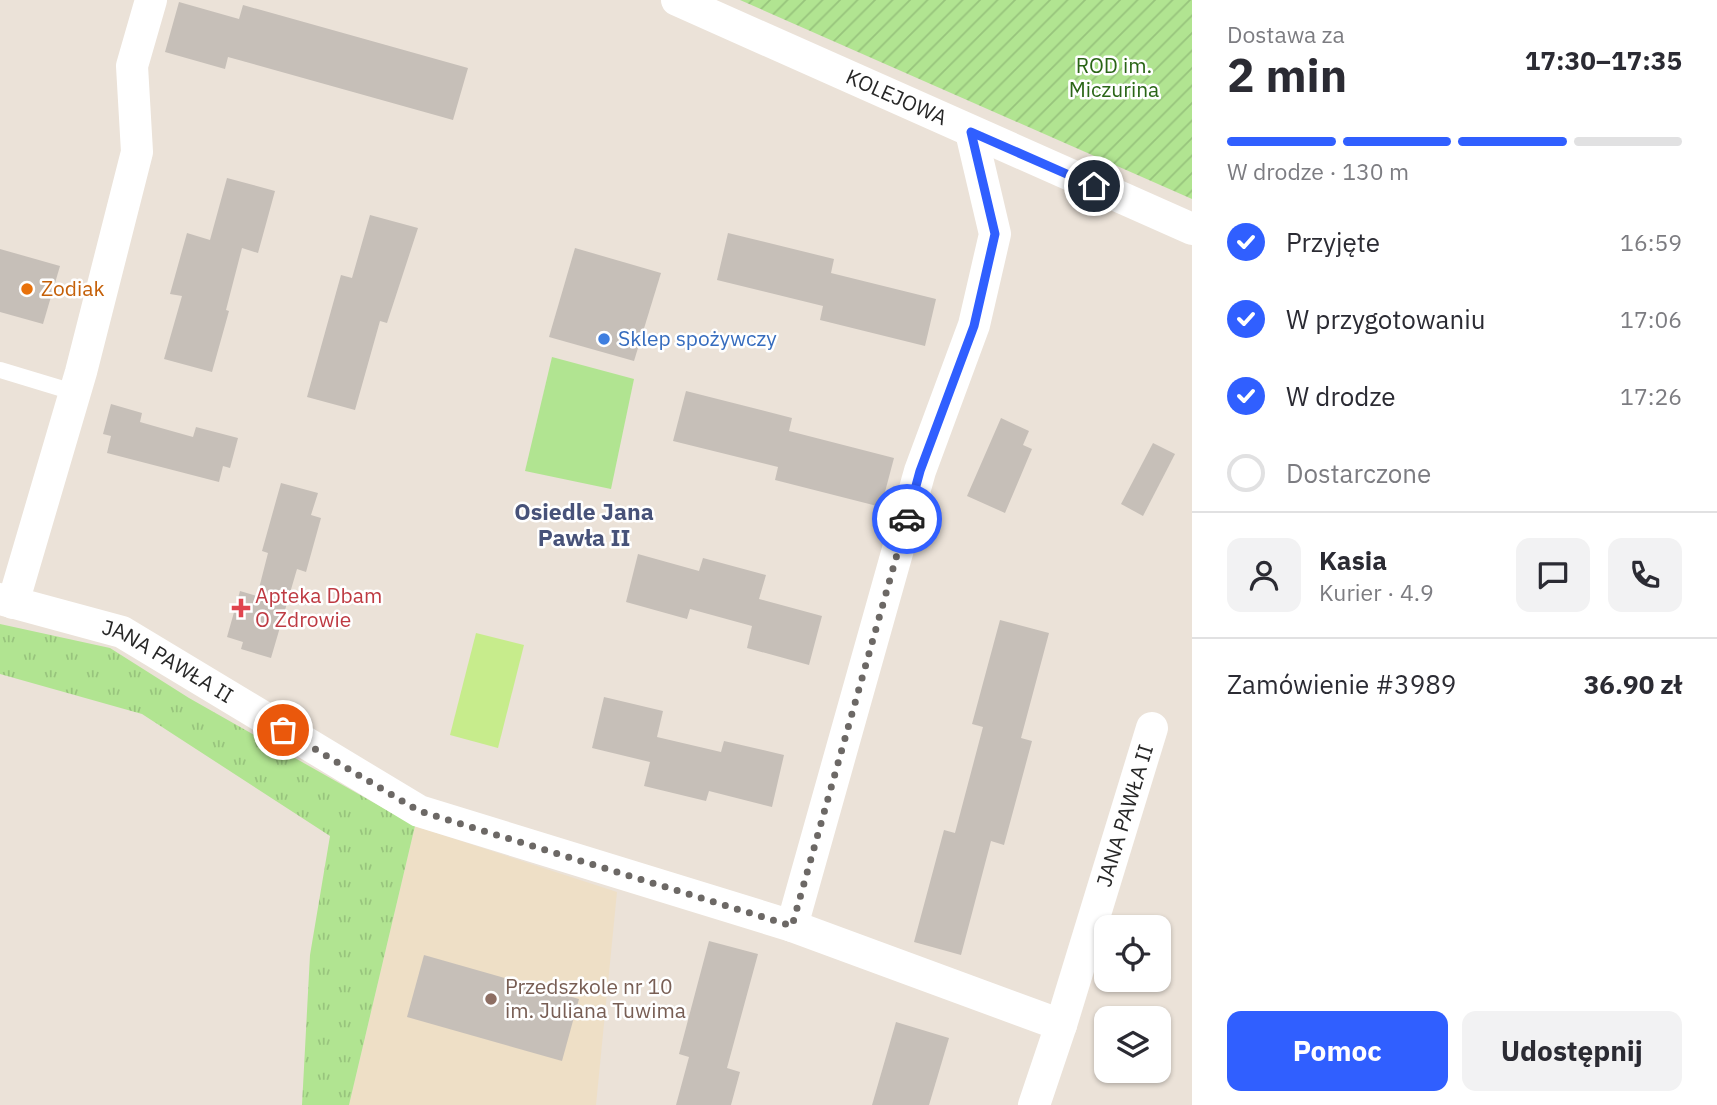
<!DOCTYPE html>
<html lang="pl">
<head>
<meta charset="utf-8">
<style>
	:root { --surface:#fff; --page:#f2f2f3; --text:#2b2b33; --muted:#7c7c81; --line:#e1e1e2; --accent:#305fff }
	body { margin:0; font-family:"IBM Plex Sans",sans-serif; background:var(--page); color:var(--text); height:100vh; display:flex; flex-direction:column; font-size:26px; white-space:nowrap }
	* { box-sizing:border-box; margin:0 }
	p { font-size:23px; color:var(--muted) }
	.icon { flex:none; width:38px; height:38px; fill:none; stroke:currentColor; stroke-width:2; stroke-linecap:round; stroke-linejoin:round }
	.map { position:relative; flex:1; overflow:hidden }
	.drawer { display:flex; flex-direction:column; background:var(--surface); width:525px }
	.drawer>* { flex:none }
	.fabs { position:absolute; left:1094px; top:915px; display:grid; gap:14px }
	.fabs a { display:grid; place-items:center; width:77px; height:77px; border-radius:14px; background:var(--surface); box-shadow:0 2px 5px #0004; font-size:35px }
	.pin { position:absolute; display:grid; place-items:center; width:60px; height:60px; color:#fff; margin:-30px; border:4px solid #fff; border-radius:50%; box-shadow:0 2px 7px #0007 }
	.courier { position:absolute; display:grid; place-items:center; width:70px; height:70px; margin:-35px; border:5px solid #305fff; border-radius:50%; background:#fff; color:#222; box-shadow:0 2px 9px #0007 }
	.headline em { font-style:normal; font-weight:800 }
	.headline div { display:flex; flex-direction:column-reverse }
	.headline { display:flex; align-items:center; justify-content:space-between; height:119px; padding:0 35px }
	h1 { font-size:46px; font-weight:800; line-height:52px }
	.bar { display:grid; grid-template-columns:repeat(4,1fr); gap:10px 7px; align-content:center; height:84px; padding:0 35px }
	.bar i { height:9px; border-radius:5px; background:var(--line) }
	.bar .selected { background:var(--accent) }
	.bar p { grid-column:span 4 }
	.line { display:flex; align-items:center; gap:18px; padding:0 35px; border-top:2px solid var(--line) }
	.line div { flex:1 }
	.round { display:grid; place-items:center; flex:none; width:74px; height:74px; border-radius:14px; background:var(--page) }
	ol { padding:0 35px; list-style:none }
	li { display:flex; align-items:center; gap:21px; height:77px }
	li p { margin-inline-start:auto }
	li .icon { padding:7px; border-radius:50%; background:var(--accent); color:#fff; stroke-width:4 }
	li:last-child { color:var(--muted) }
	li i { width:38px; height:38px; border:4px solid var(--line); border-radius:50% }
	.primary-button { display:flex; gap:14px; margin-top:auto; padding:14px 35px }
	.primary-button a { flex:1; height:80px; border-radius:14px; background:var(--accent); color:#fff; font-size:28px; font-weight:800; line-height:80px; text-align:center }
	.primary-button a+a { background:var(--page); color:var(--text) }
	main { display:flex; flex:1; min-height:0 }
	.map>svg:first-child { display:block }
	.education { fill:#eedfc6 }
	.grass { fill:url(#grass-tufts) }
	.park { fill:#b1e491 }
	.garden { fill:url(#garden-furrows) }
	.pitch { fill:#c7ec8c }
	.building { fill:#c6bfb8 }
	.lines { fill:none; stroke-linecap:round; stroke-linejoin:round }
	.service { stroke:#fff; stroke-width:16 }
	.minor { stroke:#fff; stroke-width:32 }
	.done { stroke:#6c6865; stroke-width:7; stroke-dasharray:0 12.6 }
	.route { stroke:#305fff; stroke-width:9 }
	.food-dot { fill:#e8710a; stroke:#fff; stroke-width:2.5 }
	.shop-dot { fill:#3f7fe0; stroke:#fff; stroke-width:2.5 }
	.health-dot { fill:#e0444e; stroke:#fff; stroke-width:2.5 }
	.education-dot { fill:#8d6e63; stroke:#fff; stroke-width:2.5 }
	.labels { text-anchor:middle; stroke-width:5; stroke-linejoin:round; paint-order:stroke }
	.park-label { font-size:21px; fill:#2a6516; stroke:#fff }
	.street-label { font-size:21px; fill:#272727; stroke:#fff }
	.food-label { font-size:21px; fill:#c56008; stroke:#fff; text-anchor:start }
	.shop-label { font-size:21px; fill:#366cbe; stroke:#fff; text-anchor:start }
	.health-label { font-size:21px; fill:#be3a42; stroke:#fff; text-anchor:start }
	.education-label { font-size:21px; fill:#785e54; stroke:#fff; text-anchor:start }
	.neighbourhood-label { font-size:23px; font-weight:bold; fill:#475279; stroke:#fff }
</style>
</head>
<body>
<main>
<div class="map">
<svg width="1192" height="1105" viewBox="0 0 1192 1105">
	<defs>
		<pattern id="grass-tufts" width="24" height="20" patternUnits="userSpaceOnUse" patternTransform="scale(1.75)"><rect width="24" height="20" fill="#b1e491"/><path d="M3 7l-1-3M5 7V3M7 7l1-3M15 17l-1-3M17 17v-4M19 17l1-3" fill="none" stroke="#98c47d"/></pattern>
		<pattern id="garden-furrows" width="10" height="10" patternUnits="userSpaceOnUse" patternTransform="scale(1.75)"><rect width="10" height="10" fill="#b1e491"/><path d="M-1 1l2-2M0 10L10 0M9 11l2-2" fill="none" stroke="#98c47d"/></pattern>
	</defs>
	<rect width="100%" height="100%" fill="#ebe2d8"/>
	<path class="education" d="M415 826 617 892 596 1105H349Z"/>
	<path class="grass" d="M0 624 110 648 189 698 415 826 349 1105H302L310 955 330 836 142 714 0 674Z"/>
	<path class="park" d="M552 357 634 379 611 489 525 471Z"/>
	<path class="garden" d="M740 0H1192V199Z"/>
	<path class="pitch" d="M476 633 524 645 498 748 450 735Z"/>
	<g class="building">
		<path d="M179 2 239 19 243 5 468 68 453 120 228 57 225 69 165 52Z"/>
		<path d="M227 178 275 191 258 253 242 248 226 310 229 311 212 372 164 359 182 296 170 294 187 233 210 240Z"/>
		<path d="M370 215 418 228 387 323 380 321 355 410 307 397 341 275 352 278Z"/>
		<path d="M728 233 834 259 831 273 936 299 925 346 820 320 823 306 717 280Z"/>
		<path d="M575 248 661 273 634 361 549 337Z"/>
		<path d="M0 249 60 266 43 324 0 312Z"/>
		<path d="M686 391 792 418 789 431 894 458 881 507 775 480 778 467 673 441Z"/>
		<path d="M111 404 142 413 140 422 161 428 193 437 196 427 238 438 230 468 223 466 219 482 107 453 111 436 103 434Z"/>
		<path d="M1001 418 1029 431 1023 445 1032 449 1005 513 967 496Z"/>
		<path d="M1153 443 1175 454 1143 516 1121 504Z"/>
		<path d="M281 483 318 493 311 515 321 518 306 572 297 569 271 658 241 649 243 642 227 637 240 591 257 596 268 553 262 551Z"/>
		<path d="M638 554 699 571 703 558 766 575 759 599 822 616 809 665 747 648 752 626 690 609 687 619 626 602Z"/>
		<path d="M1000 620 1049 633 1021 738 1032 741 1004 845 991 841 961 955 914 942 944 830 955 833 983 727 972 724Z"/>
		<path d="M604 697 663 711 657 737 721 752 724 741 784 755 772 807 709 791 706 801 644 786 650 762 592 748Z"/>
		<path d="M709 941 758 954 727 1068 740 1072 731 1105H676L689 1057 679 1054Z"/>
		<path d="M424 955 579 999 562 1061 407 1017Z"/>
		<path d="M896 1022 949 1038 929 1105H872Z"/>
	</g>
	<g class="lines">
		<path class="service" d="M0 370 73 392"/>
		<g class="minor">
			<path id="s1" d="M677 0 1192 229"/>
			<path id="s2" d="M0 599 122 632 419 811 792 926 920 471 974 325 995 234 971 132"/>
			<path d="M13 603 81 372 137 152 132 66 151 0"/>
			<path d="M792 926 1061 1025 1034 1105"/>
			<path id="s3" d="M1061 1025 1152 728"/>
		</g>
	</g>
	<g class="lines">
		<path class="done" d="M283 730 419 811 792 926 907 519"/>
		<path class="route" d="M907 519 920 471 974 326 995 234 971 132 1094 186"/>
	</g>
	<circle class="food-dot" cx="27" cy="289" r="7"/>
	<circle class="shop-dot" cx="604" cy="339" r="7"/>
	<path class="health-dot" d="M237.5 597.5h7v7h7v7h-7v7h-7v-7h-7v-7h7z"/>
	<circle class="education-dot" cx="491" cy="999" r="7"/>
	<g class="labels">
		<g class="park-label">
			<text x="1114" y="73">ROD im.<tspan x="1114" dy="24">Miczurina</tspan></text>
		</g>
		<g class="street-label">
			<text dy="7" stroke="none"><textPath href="#s1" startOffset="240">KOLEJOWA</textPath></text>
			<text dy="7" stroke="none"><textPath href="#s2" startOffset="180">JANA PAWŁA II</textPath></text>
			<text dy="7" stroke="none"><textPath href="#s3" startOffset="219">JANA PAWŁA II</textPath></text>
		</g>
		<g class="food-label">
			<text x="41" y="296">Zodiak</text>
		</g>
		<g class="shop-label">
			<text x="618" y="346">Sklep spożywczy</text>
		</g>
		<g class="health-label">
			<text x="255" y="603">Apteka Dbam<tspan x="255" dy="24">O Zdrowie</tspan></text>
		</g>
		<g class="education-label">
			<text x="505" y="994">Przedszkole nr 10<tspan x="505" dy="24">im. Juliana Tuwima</tspan></text>
		</g>
		<g class="neighbourhood-label">
			<text x="584" y="520">Osiedle Jana<tspan x="584" dy="26">Pawła II</tspan></text>
		</g>
	</g>
</svg>
<div class="fabs">
<a><svg class="icon" aria-label="locate" viewBox="0 0 24 24"><circle cx="12" cy="12" r="6"/><path d="M12 2v4M12 18v4M2 12h4M18 12h4"/></svg></a>
<a><svg class="icon" aria-label="layers" viewBox="0 0 24 24"><path d="M12 4l9 5-9 5-9-5zM3 14l9 5 9-5"/></svg></a>
</div>
<div class="pin" style="left:283px;top:730px;background:#ea580c"><svg class="icon" aria-label="bag" viewBox="0 0 24 24"><path d="M5 8h14l-1 12H6zM9 8a3 3 0 0 1 6 0"/></svg></div>
<div class="pin" style="left:1094px;top:186px;background:#1f2937"><svg class="icon" aria-label="home" viewBox="0 0 24 24"><path d="M3 11l9-7 9 7M6 9v11h12V9"/></svg></div>
<div class="courier" style="left:907px;top:519px"><svg class="icon" aria-label="car" viewBox="0 0 24 24"><path d="M5 17H2v-5l4-1 3-4h7l3 4 3 1v5h-3M9 17h6M6 11h13"/><circle cx="7" cy="17" r="2"/><circle cx="17" cy="17" r="2"/></svg></div>
</div>
<section class="drawer">
<div class="headline"><div><h1>2 min</h1><p>Dostawa za</p></div><em>17:30–17:35</em></div>
<div class="bar"><i class="selected"></i><i class="selected"></i><i class="selected"></i><i></i><p>W drodze · 130 m</p></div>
<ol>
<li><svg class="icon" aria-label="check" viewBox="0 0 24 24"><path d="M5 12l5 5 9-10"/></svg>Przyjęte<p>16:59</p></li>
<li><svg class="icon" aria-label="check" viewBox="0 0 24 24"><path d="M5 12l5 5 9-10"/></svg>W przygotowaniu<p>17:06</p></li>
<li><svg class="icon" aria-label="check" viewBox="0 0 24 24"><path d="M5 12l5 5 9-10"/></svg>W drodze<p>17:26</p></li>
<li><i></i>Dostarczone</li>
</ol>
<div class="line" style="height:126px"><a class="round"><svg class="icon" aria-label="person" viewBox="0 0 24 24"><circle cx="12" cy="8" r="4"/><path d="M4 21q1-7 8-7t8 7"/></svg></a><div><b>Kasia</b><p>Kurier · 4.9</p></div><a class="round"><svg class="icon" aria-label="chat" viewBox="0 0 24 24"><path d="M4 5h16v11H9l-5 4z"/></svg></a><a class="round"><svg class="icon" aria-label="phone" viewBox="0 0 24 24"><path d="M5 4h4l2 5-3 2q2 4 5 5l2-3 5 2v4C11 20 4 13 5 4z"/></svg></a></div>
<div class="line" style="height:91px"><div>Zamówienie #3989</div><b>36.90 zł</b></div>
<div class="primary-button"><a>Pomoc</a><a>Udostępnij</a></div>
</section>
</main>
</body>
</html>
